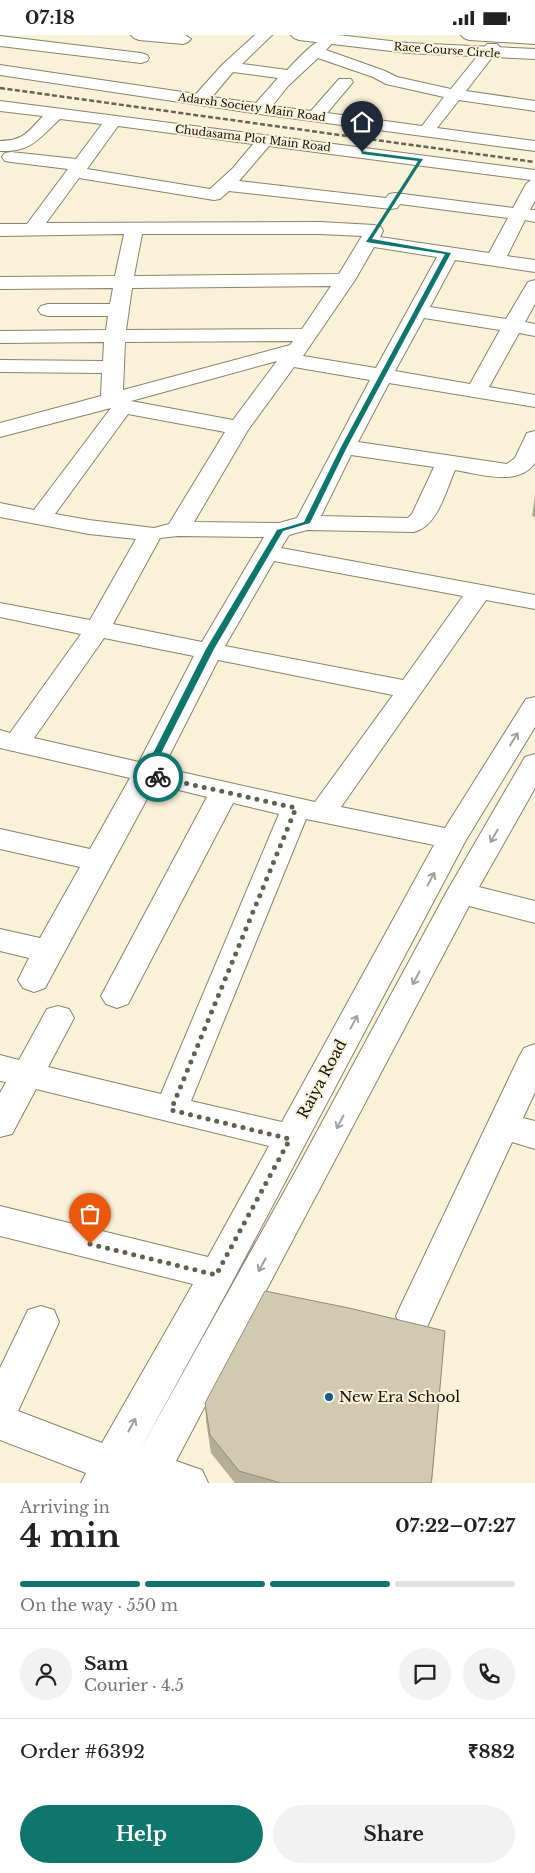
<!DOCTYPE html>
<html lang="en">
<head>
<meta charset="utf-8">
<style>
	:root { --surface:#fff; --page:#f2f2f2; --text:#222; --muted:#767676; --line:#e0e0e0; --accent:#0f766e }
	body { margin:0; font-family:"Libre Baskerville",serif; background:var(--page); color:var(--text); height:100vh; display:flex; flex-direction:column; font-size:19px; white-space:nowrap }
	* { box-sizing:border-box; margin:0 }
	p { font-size:16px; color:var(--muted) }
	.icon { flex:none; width:28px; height:28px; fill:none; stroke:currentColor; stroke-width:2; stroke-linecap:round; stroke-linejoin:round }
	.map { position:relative; height:1448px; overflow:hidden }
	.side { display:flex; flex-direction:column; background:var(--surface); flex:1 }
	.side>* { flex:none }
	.pin { position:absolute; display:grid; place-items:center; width:42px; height:42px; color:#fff; margin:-51px -21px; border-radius:50% 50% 50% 0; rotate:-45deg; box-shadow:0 0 5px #0007 }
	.pin .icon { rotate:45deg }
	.courier { position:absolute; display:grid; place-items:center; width:50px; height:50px; margin:-25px; border:4px solid #0f766e; border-radius:50%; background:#fff; color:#222; box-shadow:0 1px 6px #0007 }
	.headline em { font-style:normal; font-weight:800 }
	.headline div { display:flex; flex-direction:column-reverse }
	.headline { display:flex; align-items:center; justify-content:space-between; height:85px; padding:0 20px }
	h1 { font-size:32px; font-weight:800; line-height:38px }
	.bar { display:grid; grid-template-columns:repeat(4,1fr); gap:8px 5px; align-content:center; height:60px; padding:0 20px }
	.bar i { height:6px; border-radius:4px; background:var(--line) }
	.bar .selected { background:var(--accent) }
	.bar p { grid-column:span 4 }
	.line { display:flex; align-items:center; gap:12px; padding:0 20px; border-top:1px solid var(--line) }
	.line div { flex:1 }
	.round { display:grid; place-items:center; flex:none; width:52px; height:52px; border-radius:26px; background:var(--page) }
	.cta { display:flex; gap:10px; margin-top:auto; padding:10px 20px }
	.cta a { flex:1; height:58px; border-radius:30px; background:var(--accent); color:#fff; font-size:20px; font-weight:800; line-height:58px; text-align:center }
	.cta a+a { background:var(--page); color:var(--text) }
	.status { display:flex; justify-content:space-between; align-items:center; height:35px; padding:0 25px; background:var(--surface); direction:ltr }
	.status svg { height:14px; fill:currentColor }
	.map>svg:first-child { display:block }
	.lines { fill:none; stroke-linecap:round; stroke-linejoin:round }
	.minor-casing { stroke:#89836b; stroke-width:2 }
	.major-casing { stroke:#89836b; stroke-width:2 }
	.minor { fill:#fff; fill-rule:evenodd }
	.major { fill:#fff; fill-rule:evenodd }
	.rail { stroke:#686354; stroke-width:2.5; stroke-dasharray:5 2.5; stroke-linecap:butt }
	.wall { fill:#b3ae97 }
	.building { fill:#d0cab0; stroke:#928d7b }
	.oneway { stroke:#a1a09c }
	.route { fill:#0f766e }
	.done { stroke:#646051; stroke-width:5; stroke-dasharray:0 9 }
	.poi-dot { fill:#105a8e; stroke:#f9f2d8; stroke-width:2 }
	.labels { text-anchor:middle; stroke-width:4; stroke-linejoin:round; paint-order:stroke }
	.far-street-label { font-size:11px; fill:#141108; stroke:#f9f2d8 }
	.near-street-label { font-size:15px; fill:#141108; stroke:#f9f2d8 }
	.near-poi-label { font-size:15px; fill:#141108; stroke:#f9f2d8; text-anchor:start }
</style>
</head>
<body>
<div class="status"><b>07:18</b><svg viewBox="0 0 49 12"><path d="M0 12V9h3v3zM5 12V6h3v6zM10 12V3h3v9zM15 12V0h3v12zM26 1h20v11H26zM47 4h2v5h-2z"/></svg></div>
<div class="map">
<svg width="535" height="1448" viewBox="0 0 535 1448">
	<rect width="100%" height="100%" fill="#f9f2d8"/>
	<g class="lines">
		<defs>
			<g id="minor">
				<path d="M131 0H185L191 4 188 7 183 9 139 5 134 3Z"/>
				<path d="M255 0H272L242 29 287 35C297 25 318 0 332 2L335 5 326 15 385 36 397 42 451 54 487 9H497L500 12 466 56 535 66V76L459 65 437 93 535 106V116L260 79 0 40V30L196 59 223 29ZM318 23 373 42 386 49 444 62 422 91 327 78 353 47 351 44H339L311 76 272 71 288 51ZM233 37 278 43 256 68 212 62Z"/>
				<path d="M461 0H535V9L469 5 464 3Z"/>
				<path d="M0 1 141 18 147 20 149 23 147 26 141 28 0 11Z"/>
				<path d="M0 66 535 135V166L530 175H535V187L525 185 507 221 535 225V237L455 225 430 272 506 284 528 247 535 245V269L525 287 535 289V301L519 298 489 352 535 360V372L389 348 358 407 507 429 515 423 527 398 535 396V428C518 452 480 439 455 435 446 455 438 491 414 497L307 495 289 500 281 513 535 560V574L486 565 341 772 445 793 526 664 535 662V692L466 805 230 1251 139 1417 299 1130 446 858 525 722 535 719V753L479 852 535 866V888L469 871 176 1426 202 1435 208 1448H81L86 1438 0 1405V1333L28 1275 41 1271 54 1275 59 1287 18 1376 102 1408 193 1249 0 1201V1171L208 1222 269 1111 36 1054 12 1099 0 1102V1058L6 1047 0 1046V1020L19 1025 47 974 58 971 69 974 74 983 48 1032 161 1059 279 779 233 768 128 969 117 973 106 969 101 961 207 762 155 749 45 953 34 957 23 953 18 945 29 923 0 916V894L40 903 80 832 0 814V794L90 814 130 743 0 713V695L10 698 81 599 0 582V568L90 585 136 504 89 499 0 482V468L34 475 111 373 0 402V388L101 361 102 338 0 337V325L103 326 104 307 0 308V296L106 295 108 281H48L41 279 38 275 41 271 48 269H110L113 253 0 254V242L115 241 124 199 0 201V189H27L68 134 11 127 5 126 2 122 5 118 11 117 76 124 102 89 60 84C38 104 32 117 0 116V106C23 106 28 97 43 81L0 76ZM118 91 253 109 233 133 210 154 87 134ZM269 111 531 145 526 149 513 173 395 158 389 159 386 163 239 146ZM79 143 214 165 220 164 229 156 391 174 397 173 400 169 508 183 489 218 380 202 383 196 381 192 374 190 320 187 46 188ZM142 199H320L362 201 339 239 134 241ZM374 212 437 222 376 333 303 321 355 245ZM331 251 302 294 126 295 132 253ZM424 283 500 295 470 349 395 336ZM293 306 290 310 123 355 125 307ZM277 326 233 385 131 366ZM294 332 370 345 297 483 279 488 194 487 248 395ZM128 379 225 397 169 489 154 493 89 485 55 479ZM351 420 434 432 412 479 408 483 321 481ZM178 501 264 502 202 607 113 589 160 503ZM274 526 463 561 403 645 225 611ZM104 603 194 621 139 727 34 703ZM218 625 393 660 315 767 163 733ZM306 784 434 810 282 1087 191 1066Z"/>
				<path d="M535 1009V1057L523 1083 535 1086V1114L512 1107 427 1292 414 1297 401 1292 396 1281 401 1270 519 1022 524 1013Z"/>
			</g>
			<path id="major" d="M291 0H338L408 8 535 14V24L408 18 299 5 294 3Z"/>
		</defs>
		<use href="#minor" class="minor-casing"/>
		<use href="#major" class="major-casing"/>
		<use href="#minor" class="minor"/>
		<use href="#major" class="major"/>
		<path class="rail" d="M0 53 535 127"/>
	</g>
	<g class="wall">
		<path d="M535 459V482L532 481Z"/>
		<path d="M445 1296 432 1448H235L211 1418 206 1386 205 1368Z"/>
	</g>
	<path class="building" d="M265 1256 349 1273 445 1296 432 1441 431 1448H281L239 1436 210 1400 205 1368Z"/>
	<defs><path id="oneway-shaft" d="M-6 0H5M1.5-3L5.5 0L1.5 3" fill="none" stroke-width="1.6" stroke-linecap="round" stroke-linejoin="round" transform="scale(1.25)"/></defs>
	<g class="oneway">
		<use href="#oneway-shaft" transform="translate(514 704) rotate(-58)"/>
		<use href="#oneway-shaft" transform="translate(494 801) rotate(120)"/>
		<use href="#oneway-shaft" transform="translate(431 844) rotate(-62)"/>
		<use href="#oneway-shaft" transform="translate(416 943) rotate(118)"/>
		<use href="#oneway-shaft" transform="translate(354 987) rotate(-62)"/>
		<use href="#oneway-shaft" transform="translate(340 1087) rotate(118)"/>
		<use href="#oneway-shaft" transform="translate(262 1230) rotate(119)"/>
		<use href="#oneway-shaft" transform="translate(132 1390) rotate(-61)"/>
	</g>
	<path class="route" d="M361 116 423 124 372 204 451 218 347 412 310 488 283 496 214 614 151 738 162 742 158 745 143 741 142 740 206 614 277 495 304 487 341 412 445 219 366 207 418 126 362 119Z"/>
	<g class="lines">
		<path class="done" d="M90 1209 216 1240 290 1104 171 1075 296 773 158 742"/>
	</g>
	<circle class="poi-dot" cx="329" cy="1362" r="5"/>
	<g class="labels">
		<g class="far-street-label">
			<text transform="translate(447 15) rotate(4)" y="4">Race Course Circle</text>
			<text transform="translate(252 72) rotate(8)" y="4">Adarsh Society Main Road</text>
			<text transform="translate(253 103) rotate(7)" y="4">Chudasama Plot Main Road</text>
		</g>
		<g class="near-street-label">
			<text transform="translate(322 1044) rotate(-62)" y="5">Raiya Road</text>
		</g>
		<g class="near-poi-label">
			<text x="339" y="1367">New Era School</text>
		</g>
	</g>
</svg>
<div class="pin" style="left:90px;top:1209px;background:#ea580c"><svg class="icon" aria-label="bag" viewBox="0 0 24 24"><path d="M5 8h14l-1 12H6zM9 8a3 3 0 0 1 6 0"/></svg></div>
<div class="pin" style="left:362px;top:117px;background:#1f2937"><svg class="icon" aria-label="home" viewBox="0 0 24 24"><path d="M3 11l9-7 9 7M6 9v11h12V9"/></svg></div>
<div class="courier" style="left:158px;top:742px"><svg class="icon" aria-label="bike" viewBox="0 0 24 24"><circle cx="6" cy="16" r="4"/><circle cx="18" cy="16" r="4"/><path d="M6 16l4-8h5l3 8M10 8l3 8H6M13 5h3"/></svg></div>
</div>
<section class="side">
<div class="headline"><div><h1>4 min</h1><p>Arriving in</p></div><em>07:22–07:27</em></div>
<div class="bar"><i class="selected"></i><i class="selected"></i><i class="selected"></i><i></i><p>On the way · 550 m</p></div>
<div class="line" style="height:90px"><a class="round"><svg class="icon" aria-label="person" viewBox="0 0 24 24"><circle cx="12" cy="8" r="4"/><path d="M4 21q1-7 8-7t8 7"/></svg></a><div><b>Sam</b><p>Courier · 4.5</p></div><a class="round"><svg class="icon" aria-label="chat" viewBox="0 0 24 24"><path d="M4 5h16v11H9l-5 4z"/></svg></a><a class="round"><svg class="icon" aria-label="phone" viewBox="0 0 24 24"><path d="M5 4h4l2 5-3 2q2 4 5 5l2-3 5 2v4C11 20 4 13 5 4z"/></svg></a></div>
<div class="line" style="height:65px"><div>Order #6392</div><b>₹882</b></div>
<div class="cta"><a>Help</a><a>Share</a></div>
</section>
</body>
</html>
